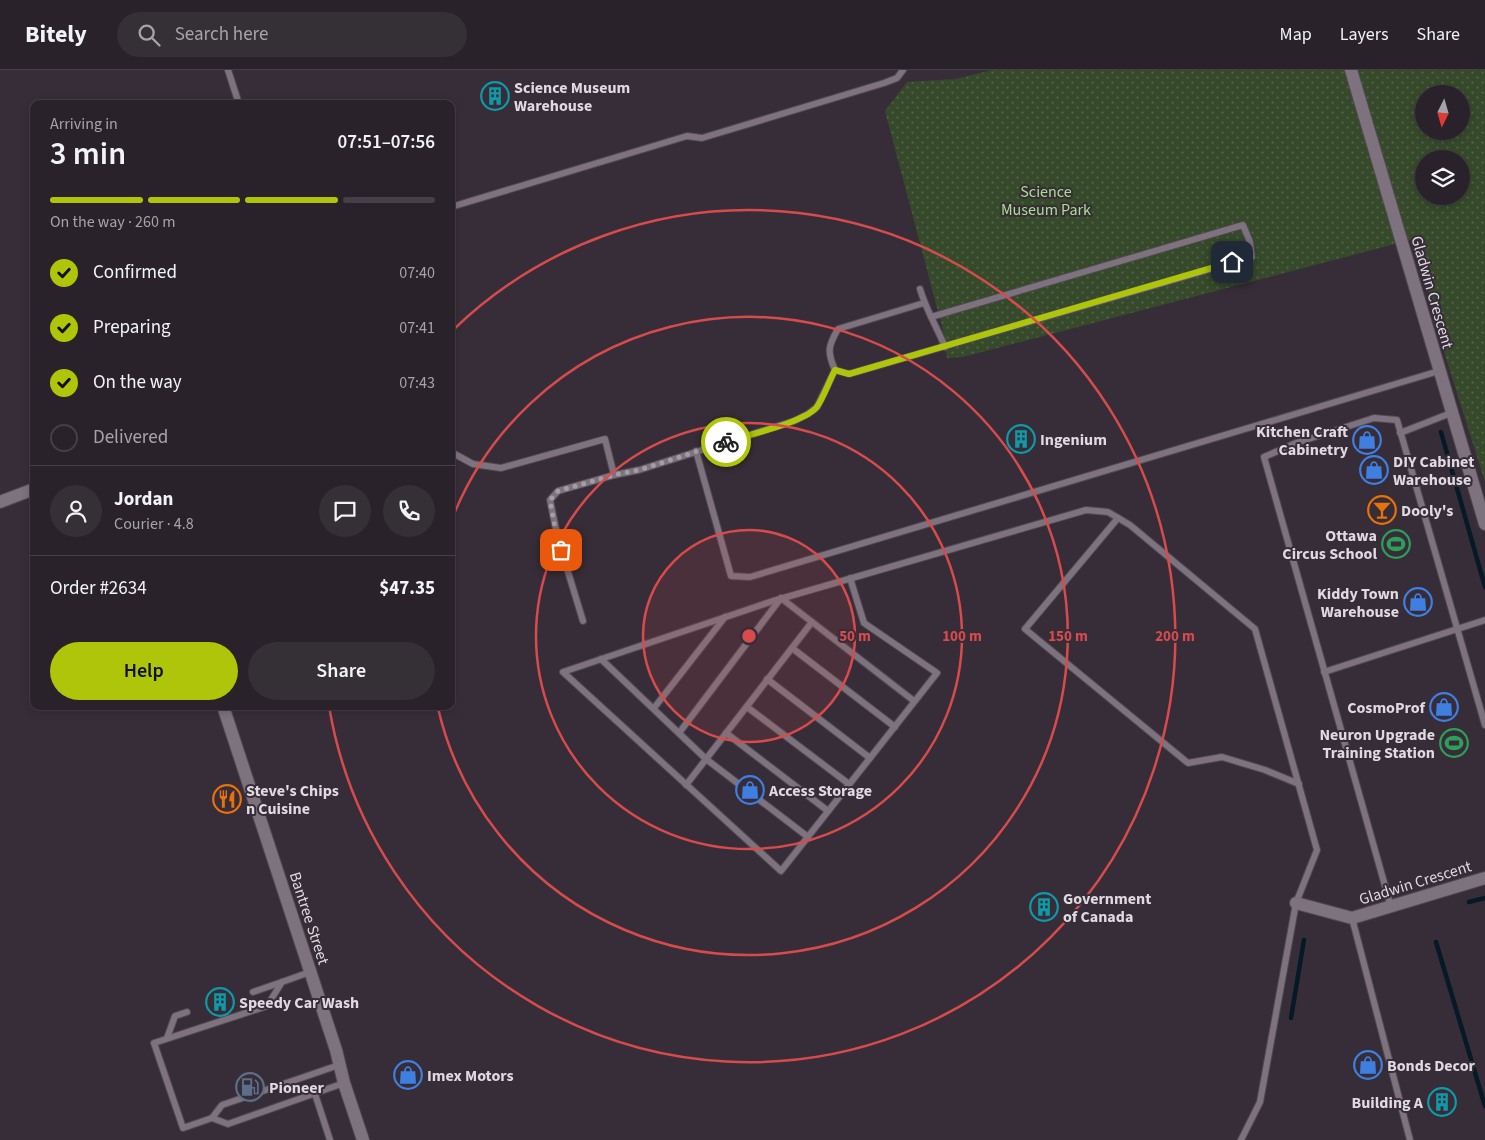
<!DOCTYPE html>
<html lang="en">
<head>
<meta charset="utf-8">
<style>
	:root { --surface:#29222a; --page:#352f36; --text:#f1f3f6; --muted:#a5a4a8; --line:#453f47; --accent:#aec509 }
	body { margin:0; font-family:"Source Sans 3",sans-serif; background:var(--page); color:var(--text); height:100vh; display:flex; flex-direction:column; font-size:19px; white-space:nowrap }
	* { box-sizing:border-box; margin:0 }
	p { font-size:16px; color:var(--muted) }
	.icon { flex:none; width:28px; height:28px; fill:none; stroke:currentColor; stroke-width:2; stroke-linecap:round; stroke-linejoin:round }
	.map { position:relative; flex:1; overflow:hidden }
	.side { position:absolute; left:30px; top:30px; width:425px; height:610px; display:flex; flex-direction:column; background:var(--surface); border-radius:10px; box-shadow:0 2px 8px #0003,0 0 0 1px var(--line) }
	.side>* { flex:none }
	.needle { width:32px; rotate:185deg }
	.controls { position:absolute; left:1415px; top:15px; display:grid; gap:10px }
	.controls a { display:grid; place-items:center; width:55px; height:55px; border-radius:50%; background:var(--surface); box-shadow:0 2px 8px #0003,0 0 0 1px var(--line); font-size:25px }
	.pin { position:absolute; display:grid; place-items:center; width:42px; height:42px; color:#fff; margin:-21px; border-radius:10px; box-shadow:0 2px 8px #0006 }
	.courier { position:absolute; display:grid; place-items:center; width:50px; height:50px; margin:-25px; border:4px solid #aec509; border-radius:50%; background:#fff; color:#222; box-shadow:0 1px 6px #0007 }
	.head em { font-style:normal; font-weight:600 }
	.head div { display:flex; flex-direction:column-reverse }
	.head { display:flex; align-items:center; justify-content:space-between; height:85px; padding:0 20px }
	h1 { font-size:32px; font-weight:600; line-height:38px }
	.bar { display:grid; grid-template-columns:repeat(4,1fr); gap:8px 5px; align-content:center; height:60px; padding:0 20px }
	.bar i { height:6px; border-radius:4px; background:var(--line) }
	.bar .selected { background:var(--accent) }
	.bar p { grid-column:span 4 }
	.line { display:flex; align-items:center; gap:12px; padding:0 20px; border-top:1px solid var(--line) }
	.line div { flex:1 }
	.round { display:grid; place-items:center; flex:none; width:52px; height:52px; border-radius:26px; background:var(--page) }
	ol { padding:0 20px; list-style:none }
	li { display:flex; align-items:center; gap:15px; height:55px }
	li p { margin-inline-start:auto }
	li .icon { padding:5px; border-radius:50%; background:var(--accent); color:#111; stroke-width:4 }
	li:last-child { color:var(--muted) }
	li i { width:28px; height:28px; border:2px solid var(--line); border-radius:50% }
	.primary-button { display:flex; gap:10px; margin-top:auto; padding:10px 20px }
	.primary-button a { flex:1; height:58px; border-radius:30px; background:var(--accent); color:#111; font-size:20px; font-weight:600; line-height:58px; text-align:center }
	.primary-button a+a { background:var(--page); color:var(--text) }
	header { display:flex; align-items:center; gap:30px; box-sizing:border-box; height:70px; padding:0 25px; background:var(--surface); border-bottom:1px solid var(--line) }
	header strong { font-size:24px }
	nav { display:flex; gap:28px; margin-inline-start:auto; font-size:18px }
	.search { width:350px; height:45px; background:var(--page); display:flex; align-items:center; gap:12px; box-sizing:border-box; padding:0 18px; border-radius:28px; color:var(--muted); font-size:19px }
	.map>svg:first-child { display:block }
	.park { fill:url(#park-dots); fill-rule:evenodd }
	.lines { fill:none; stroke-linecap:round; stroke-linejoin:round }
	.stream { stroke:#061926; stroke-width:4.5 }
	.lane-casing { stroke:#504951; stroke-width:8 }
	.street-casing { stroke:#504951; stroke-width:14 }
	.lane { stroke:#7d727e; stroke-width:6 }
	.street { stroke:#7d727e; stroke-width:12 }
	.done { stroke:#a49da5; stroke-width:5; stroke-dasharray:0 9 }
	.route { stroke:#aec509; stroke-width:6 }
	.ring { fill:none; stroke:#d84b4d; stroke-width:2.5 }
	.labels { text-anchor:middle; stroke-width:4; stroke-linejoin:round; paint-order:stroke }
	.poi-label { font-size:16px; font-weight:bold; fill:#dfd9e0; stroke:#372d38; text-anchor:start }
	.park-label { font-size:16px; fill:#a9df8d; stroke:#372d38 }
	.street-label { font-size:16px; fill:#dfd9e0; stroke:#372d38 }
	.centre { fill:#d84b4d; stroke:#372d38; stroke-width:2.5 }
	.ring-label { font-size:15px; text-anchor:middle; font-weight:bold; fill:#d84b4d; stroke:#372d38; stroke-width:4; stroke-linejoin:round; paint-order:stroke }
</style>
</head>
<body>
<header>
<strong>Bitely</strong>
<div class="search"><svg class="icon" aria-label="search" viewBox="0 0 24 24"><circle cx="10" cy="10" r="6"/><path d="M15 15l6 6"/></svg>Search here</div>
<nav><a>Map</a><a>Layers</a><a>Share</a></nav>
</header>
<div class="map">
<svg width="1485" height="1070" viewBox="0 0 1485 1070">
	<defs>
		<pattern id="park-dots" width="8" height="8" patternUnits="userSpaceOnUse" patternTransform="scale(1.25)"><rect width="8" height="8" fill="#364a2b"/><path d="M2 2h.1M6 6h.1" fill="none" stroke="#536449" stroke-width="1.8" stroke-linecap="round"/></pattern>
	</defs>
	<rect width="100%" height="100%" fill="#372d38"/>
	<path class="park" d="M992 0H1485V412L1445 285 1414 169 963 287 947 288 944 264 885 41 907 12 956 9ZM1424 24H1461V61H1424ZM1424 89H1461V126H1424Z"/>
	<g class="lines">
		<g class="stream">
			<path d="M1441 362 1485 517"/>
			<path d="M1469 832 1485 828"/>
			<path d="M1436 872 1485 1036"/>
			<path d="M1291 948 1304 870"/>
		</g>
		<defs>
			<g id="lane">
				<path d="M228 0 239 34"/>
				<path d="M451 137 687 66 702 68 884 13 897 8 903 0"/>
				<path d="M920 219C926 240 937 257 945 277"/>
				<path d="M924 233 838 259C828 276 827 282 835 300L849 304 1252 187 1250 172 1243 155 931 247"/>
				<path d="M1400 363 1451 343"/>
				<path d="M696 381 731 506 750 507 1439 301"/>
				<path d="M451 382 473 394 501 398 605 369 614 405"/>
				<path d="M1118 448 1025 559 1188 693 1222 687 1265 700 1299 714"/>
				<path d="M850 508 864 553 937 603 781 801 563 602 773 531 1086 440 1108 442 1130 455 1255 559 1317 780 1296 833 1260 1032 1241 1070"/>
				<path d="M583 551 558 469 550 430 558 421 614 405 639 400 794 351 808 344 817 337 835 300"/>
				<path d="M792 578 895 657"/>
				<path d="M601 589 706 689 808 767"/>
				<path d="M1324 602 1485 550"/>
				<path d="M767 609 870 688"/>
				<path d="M747 637 849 714"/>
				<path d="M654 638 725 547"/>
				<path d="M679 663 781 528 914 631"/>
				<path d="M726 663 828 741"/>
				<path d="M686 715 812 552"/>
				<path d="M1391 837 1264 387 1296 373 1374 348 1397 350 1485 655"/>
				<path d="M1352 848 1410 1070"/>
				<path d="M253 922 282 912"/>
				<path d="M167 968 175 946 187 942"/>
				<path d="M339 995 222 1035 212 1048 228 1054 344 1013"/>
				<path d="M315 1024 330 1070"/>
				<path d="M212 1048 183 1058 154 973 267 936 282 912 310 902"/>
			</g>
			<g id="street">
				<path d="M1351 0 1485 454"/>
				<path d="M0 432 34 419"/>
				<path d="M223 636 336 980 344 1013 363 1070"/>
				<path d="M1296 833 1352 848 1485 808"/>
			</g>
		</defs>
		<use href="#lane" class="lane-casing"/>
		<use href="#street" class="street-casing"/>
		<use href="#lane" class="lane"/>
		<use href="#street" class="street"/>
	</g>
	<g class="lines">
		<path class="done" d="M561 480 554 453 550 430 558 421 614 405 639 400 726 372"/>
		<path class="route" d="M726 372C747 365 802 353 816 338 823 330 829 311 835 300L849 304 1232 192"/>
	</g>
	<circle cx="749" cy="566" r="106" fill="#d84b4d" fill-opacity=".12"/>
	<g class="ring">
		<circle cx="749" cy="566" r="106"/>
		<circle cx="749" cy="566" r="213"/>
		<path d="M452 449A319 319 0 1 1 438 638"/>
		<path d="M453 260A426 426 0 1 1 329 636"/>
	</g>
	<defs>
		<symbol id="building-ring" viewBox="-11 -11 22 22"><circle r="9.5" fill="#372d38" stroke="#0f9aa8" stroke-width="1.5"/><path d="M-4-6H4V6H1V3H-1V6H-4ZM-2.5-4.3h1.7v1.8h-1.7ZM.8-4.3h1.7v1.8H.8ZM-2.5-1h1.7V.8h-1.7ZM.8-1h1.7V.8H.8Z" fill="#0f9aa8"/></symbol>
		<symbol id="shop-ring" viewBox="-11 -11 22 22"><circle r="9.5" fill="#372d38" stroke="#3f7fe0" stroke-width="1.5"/><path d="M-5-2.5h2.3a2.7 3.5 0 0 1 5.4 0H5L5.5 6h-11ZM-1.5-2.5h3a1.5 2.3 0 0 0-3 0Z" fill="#3f7fe0"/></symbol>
		<symbol id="bar-ring" viewBox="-11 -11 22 22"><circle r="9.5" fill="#372d38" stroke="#e8710a" stroke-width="1.5"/><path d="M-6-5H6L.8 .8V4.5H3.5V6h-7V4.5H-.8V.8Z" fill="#e8710a"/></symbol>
		<symbol id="stadium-ring" viewBox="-11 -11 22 22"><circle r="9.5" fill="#372d38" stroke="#2e9e5b" stroke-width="1.5"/><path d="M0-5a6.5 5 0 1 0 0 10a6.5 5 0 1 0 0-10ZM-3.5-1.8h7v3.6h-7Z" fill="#2e9e5b"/></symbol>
		<symbol id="restaurant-ring" viewBox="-11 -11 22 22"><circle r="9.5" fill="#372d38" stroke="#e8710a" stroke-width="1.5"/><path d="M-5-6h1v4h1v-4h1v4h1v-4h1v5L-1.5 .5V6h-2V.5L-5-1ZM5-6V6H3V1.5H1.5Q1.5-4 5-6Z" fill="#e8710a"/></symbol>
		<symbol id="fuel-ring" viewBox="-11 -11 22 22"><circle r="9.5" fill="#372d38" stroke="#5c6f8a" stroke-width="1.5"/><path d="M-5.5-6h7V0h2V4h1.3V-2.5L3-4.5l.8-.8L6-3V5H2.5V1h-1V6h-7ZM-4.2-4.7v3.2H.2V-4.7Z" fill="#5c6f8a"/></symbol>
	</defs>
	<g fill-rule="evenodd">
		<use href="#building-ring" x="479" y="10" width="32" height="32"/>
		<use href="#building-ring" x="1005" y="353" width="32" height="32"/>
		<use href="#shop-ring" x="1351" y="354" width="32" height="32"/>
		<use href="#shop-ring" x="1358" y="384" width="32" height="32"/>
		<use href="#bar-ring" x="1366" y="424" width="32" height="32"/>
		<use href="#stadium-ring" x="1380" y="458" width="32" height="32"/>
		<use href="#shop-ring" x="1402" y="516" width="32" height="32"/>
		<use href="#shop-ring" x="1428" y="621" width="32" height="32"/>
		<use href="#stadium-ring" x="1438" y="657" width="32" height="32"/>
		<use href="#shop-ring" x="734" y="704" width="32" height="32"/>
		<use href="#restaurant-ring" x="211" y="713" width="32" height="32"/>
		<use href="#building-ring" x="1028" y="821" width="32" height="32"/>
		<use href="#building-ring" x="204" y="916" width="32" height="32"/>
		<use href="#shop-ring" x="1352" y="979" width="32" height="32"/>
		<use href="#shop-ring" x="392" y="989" width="32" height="32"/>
		<use href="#fuel-ring" x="234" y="1001" width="32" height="32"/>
		<use href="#building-ring" x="1426" y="1016" width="32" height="32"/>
	</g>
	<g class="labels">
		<g class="poi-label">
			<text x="514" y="23">Science Museum<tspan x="514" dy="18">Warehouse</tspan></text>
			<text x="1348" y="367" text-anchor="end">Kitchen Craft<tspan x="1348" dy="18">Cabinetry</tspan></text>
			<text x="1040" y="375">Ingenium</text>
			<text x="1393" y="397">DIY Cabinet<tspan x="1393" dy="18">Warehouse</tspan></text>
			<text x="1401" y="446">Dooly's</text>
			<text x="1377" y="471" text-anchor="end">Ottawa<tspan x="1377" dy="18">Circus School</tspan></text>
			<text x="1399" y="529" text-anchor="end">Kiddy Town<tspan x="1399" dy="18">Warehouse</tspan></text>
			<text x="1425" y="643" text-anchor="end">CosmoProf</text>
			<text x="1435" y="670" text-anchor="end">Neuron Upgrade<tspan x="1435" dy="18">Training Station</tspan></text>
			<text x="246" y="726">Steve's Chips<tspan x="246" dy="18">n Cuisine</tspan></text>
			<text x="769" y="726">Access Storage</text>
			<text x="1063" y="834">Government<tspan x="1063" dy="18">of Canada</tspan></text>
			<text x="239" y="938">Speedy Car Wash</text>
			<text x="1387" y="1001">Bonds Decor</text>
			<text x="427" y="1011">Imex Motors</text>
			<text x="269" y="1023">Pioneer</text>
			<text x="1423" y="1038" text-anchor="end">Building A</text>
		</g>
		<g class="park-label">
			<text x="1046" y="127">Science<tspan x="1046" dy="18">Museum Park</tspan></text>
		</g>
		<g class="street-label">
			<text transform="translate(1433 222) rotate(74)" y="6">Gladwin Crescent</text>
			<text transform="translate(1415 812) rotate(-17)" y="6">Gladwin Crescent</text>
			<text transform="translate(310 848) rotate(72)" y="6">Bantree Street</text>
		</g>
	</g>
	<circle cx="749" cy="566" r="8" class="centre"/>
	<g class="ring-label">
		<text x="855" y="571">50 m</text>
		<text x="962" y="571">100 m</text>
		<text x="1068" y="571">150 m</text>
		<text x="1175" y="571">200 m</text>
	</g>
</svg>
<div class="controls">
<a><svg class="needle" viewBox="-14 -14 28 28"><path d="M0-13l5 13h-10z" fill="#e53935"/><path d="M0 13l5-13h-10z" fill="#a5a4a8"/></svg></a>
<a><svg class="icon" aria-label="layers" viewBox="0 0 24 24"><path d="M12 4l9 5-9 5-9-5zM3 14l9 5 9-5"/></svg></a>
</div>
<div class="pin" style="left:561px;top:480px;background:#ea580c"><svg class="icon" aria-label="bag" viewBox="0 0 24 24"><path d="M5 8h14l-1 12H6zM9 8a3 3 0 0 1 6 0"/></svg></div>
<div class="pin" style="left:1232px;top:192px;background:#1f2937"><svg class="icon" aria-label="home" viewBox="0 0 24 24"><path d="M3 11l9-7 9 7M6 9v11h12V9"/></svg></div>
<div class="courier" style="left:726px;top:372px"><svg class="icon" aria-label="bike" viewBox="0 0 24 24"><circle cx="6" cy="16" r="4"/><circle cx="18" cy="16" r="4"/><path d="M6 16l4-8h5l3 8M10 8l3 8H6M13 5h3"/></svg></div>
<section class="side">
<div class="head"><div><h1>3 min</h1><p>Arriving in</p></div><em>07:51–07:56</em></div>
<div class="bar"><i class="selected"></i><i class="selected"></i><i class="selected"></i><i></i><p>On the way · 260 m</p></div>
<ol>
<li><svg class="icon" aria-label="check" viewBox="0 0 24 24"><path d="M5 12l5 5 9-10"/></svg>Confirmed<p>07:40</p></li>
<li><svg class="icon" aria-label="check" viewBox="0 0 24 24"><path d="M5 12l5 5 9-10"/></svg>Preparing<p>07:41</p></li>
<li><svg class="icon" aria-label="check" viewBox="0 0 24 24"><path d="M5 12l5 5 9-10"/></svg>On the way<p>07:43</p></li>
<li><i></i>Delivered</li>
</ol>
<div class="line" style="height:90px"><a class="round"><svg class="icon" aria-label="person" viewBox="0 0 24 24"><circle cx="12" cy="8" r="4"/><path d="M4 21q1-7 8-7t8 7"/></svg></a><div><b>Jordan</b><p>Courier · 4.8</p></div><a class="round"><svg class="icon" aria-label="chat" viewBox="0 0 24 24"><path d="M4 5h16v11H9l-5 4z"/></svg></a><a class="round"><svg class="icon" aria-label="phone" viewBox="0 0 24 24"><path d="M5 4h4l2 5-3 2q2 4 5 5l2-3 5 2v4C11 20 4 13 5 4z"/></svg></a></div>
<div class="line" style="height:65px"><div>Order #2634</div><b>$47.35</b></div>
<div class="primary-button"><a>Help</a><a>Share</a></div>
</section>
</div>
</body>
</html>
